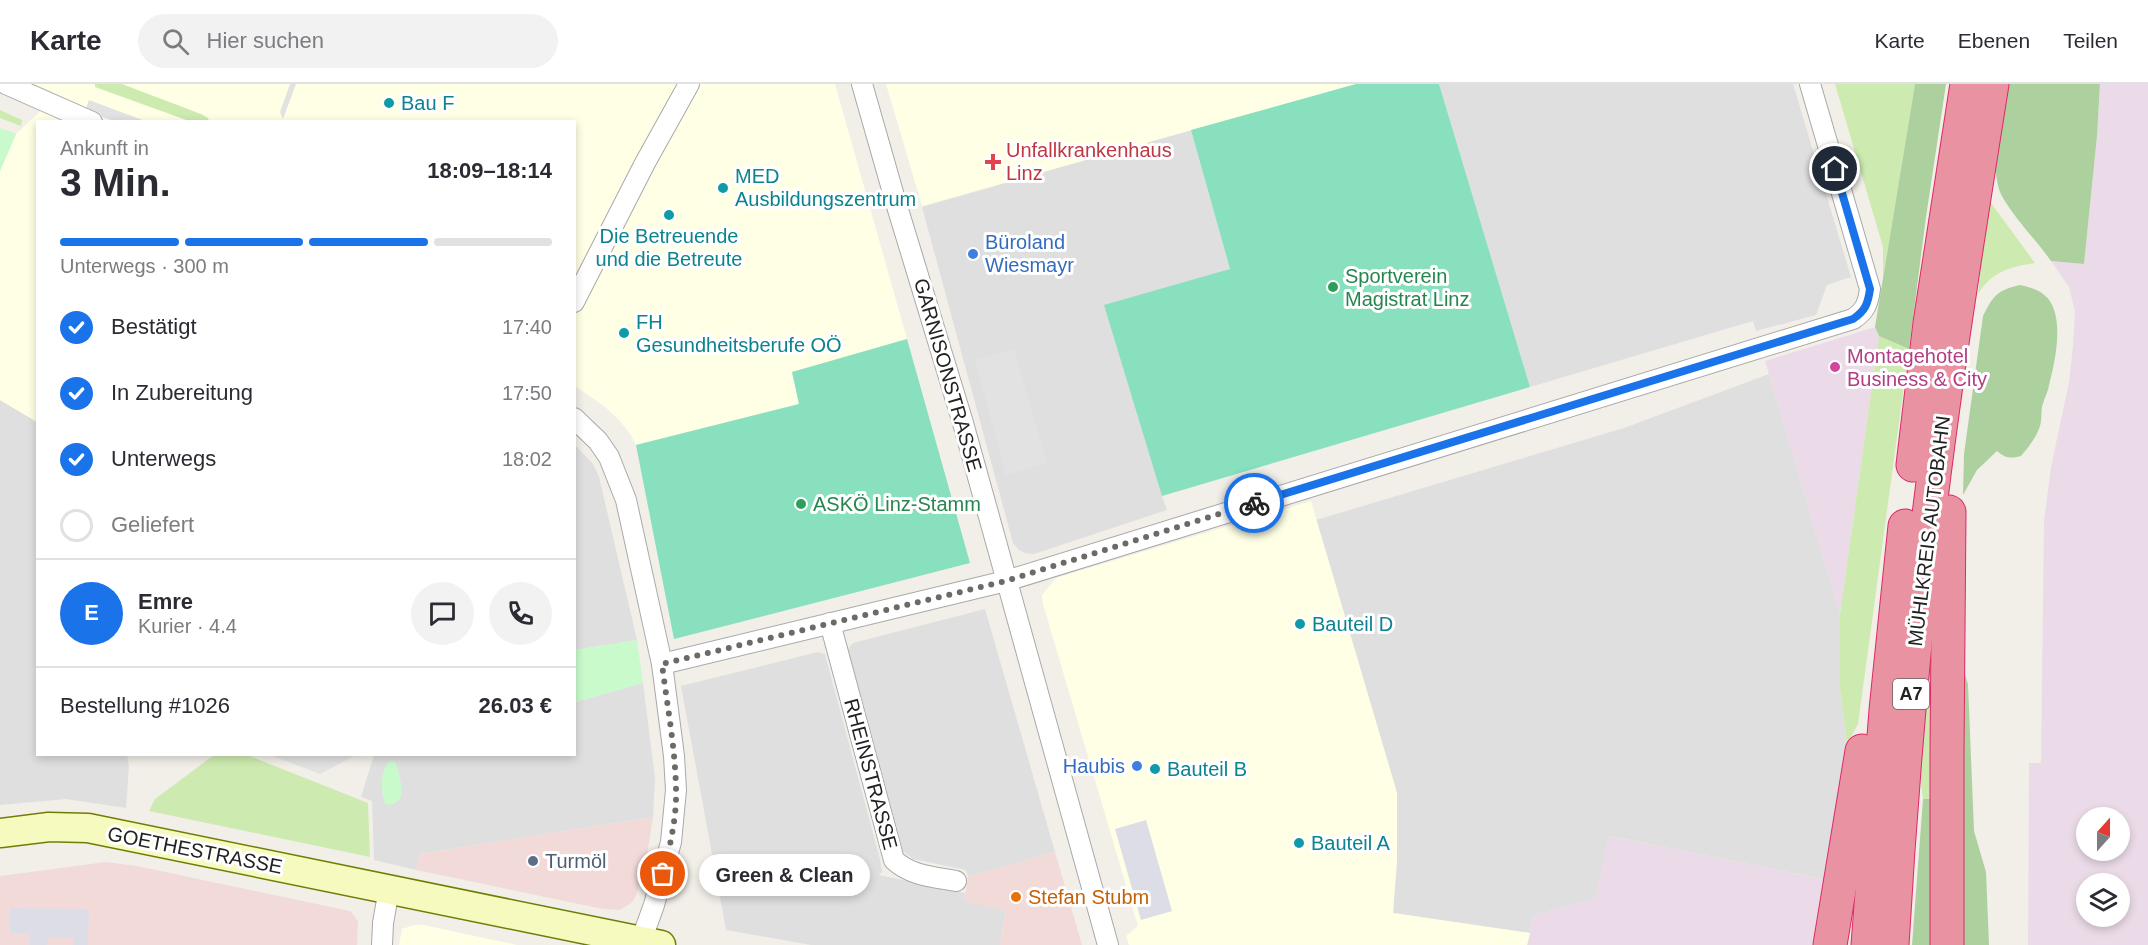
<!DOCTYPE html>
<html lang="de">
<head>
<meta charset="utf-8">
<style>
	:root { --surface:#fff; --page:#f2f2f3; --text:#2b2b33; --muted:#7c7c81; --line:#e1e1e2; --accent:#1a73e8 }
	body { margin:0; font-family:Helvetica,sans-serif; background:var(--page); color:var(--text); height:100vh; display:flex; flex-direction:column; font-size:22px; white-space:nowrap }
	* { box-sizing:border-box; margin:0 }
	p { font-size:20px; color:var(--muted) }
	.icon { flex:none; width:33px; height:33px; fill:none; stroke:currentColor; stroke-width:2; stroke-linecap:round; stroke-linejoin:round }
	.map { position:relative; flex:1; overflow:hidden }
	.side { position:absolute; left:36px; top:36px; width:540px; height:636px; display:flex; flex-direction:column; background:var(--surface); border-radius:0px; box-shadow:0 3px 9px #0003 }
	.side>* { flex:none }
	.needle { width:39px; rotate:21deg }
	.tools { position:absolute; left:2076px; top:723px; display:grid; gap:12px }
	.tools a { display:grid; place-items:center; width:54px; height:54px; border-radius:50%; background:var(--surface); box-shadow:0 3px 9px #0003; font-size:30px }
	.pin { position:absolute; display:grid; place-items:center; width:51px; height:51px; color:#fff; margin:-26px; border:3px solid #fff; border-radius:50%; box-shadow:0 2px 6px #0007 }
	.courier { position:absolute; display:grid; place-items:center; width:60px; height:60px; margin:-30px; border:4px solid #1a73e8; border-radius:50%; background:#fff; color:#222; box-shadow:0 2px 8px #0007 }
	.bubble { position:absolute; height:42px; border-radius:21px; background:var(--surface); box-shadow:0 3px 9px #0003; font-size:20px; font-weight:700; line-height:42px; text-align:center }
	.headline em { font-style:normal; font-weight:700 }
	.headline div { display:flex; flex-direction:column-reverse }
	.headline { display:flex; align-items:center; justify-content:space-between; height:102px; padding:0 24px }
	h1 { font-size:39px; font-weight:700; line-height:45px }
	.bar { display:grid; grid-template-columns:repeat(4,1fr); gap:9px 6px; align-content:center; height:72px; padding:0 24px }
	.bar i { height:8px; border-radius:4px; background:var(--line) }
	.bar .active { background:var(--accent) }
	.bar p { grid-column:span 4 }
	.line { display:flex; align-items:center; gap:15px; padding:0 24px; border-top:2px solid var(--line) }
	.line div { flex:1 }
	.round { display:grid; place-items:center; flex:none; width:63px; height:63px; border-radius:32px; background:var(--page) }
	ol { padding:0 24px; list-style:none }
	li { display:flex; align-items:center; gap:18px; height:66px }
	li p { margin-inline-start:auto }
	li .icon { padding:6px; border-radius:50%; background:var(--accent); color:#fff; stroke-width:4 }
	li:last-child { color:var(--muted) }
	li i { width:33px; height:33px; border:3px solid var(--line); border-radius:50% }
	header { display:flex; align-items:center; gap:36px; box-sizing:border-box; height:84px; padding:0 30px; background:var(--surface); border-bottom:2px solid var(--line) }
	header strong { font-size:28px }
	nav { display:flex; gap:33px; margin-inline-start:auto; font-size:21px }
	.search { width:420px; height:54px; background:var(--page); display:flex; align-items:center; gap:15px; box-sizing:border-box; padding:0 21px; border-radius:33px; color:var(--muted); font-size:22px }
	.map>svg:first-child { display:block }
	.residential { fill:#e0dfdf }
	.commercial { fill:#f2dad9 }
	.industrial { fill:#ebdbe8; fill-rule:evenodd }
	.education { fill:#ffffe5 }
	.grass { fill:#cdebb0 }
	.forest { fill:#add19e }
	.park { fill:#c8facc }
	.pitch { fill:#88e0be }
	.parking { fill:#e2e2e2 }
	.plaza { fill:#dddde8 }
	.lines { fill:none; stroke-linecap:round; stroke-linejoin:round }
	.minor-casing { stroke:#a9a9a9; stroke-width:22 }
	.secondary-casing { stroke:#707d05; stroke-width:31 }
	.motorway-casing { stroke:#dc2a67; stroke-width:35 }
	.minor { stroke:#fff; stroke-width:20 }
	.secondary { stroke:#f7fabf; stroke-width:28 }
	.motorway { stroke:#e892a2; stroke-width:33 }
	.done { stroke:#6b6a68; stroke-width:6; stroke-dasharray:0 10.8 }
	.route { stroke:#1a73e8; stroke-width:8 }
	.culture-dot { fill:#0f9aa8; stroke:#fff; stroke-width:2 }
	.health-dot { fill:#e0444e; stroke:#fff; stroke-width:2 }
	.shop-dot { fill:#3f7fe0; stroke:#fff; stroke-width:2 }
	.leisure-dot { fill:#2e9e5b; stroke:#fff; stroke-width:2 }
	.hotel-dot { fill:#d1479c; stroke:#fff; stroke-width:2 }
	.service-dot { fill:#5c6f8a; stroke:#fff; stroke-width:2 }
	.food-dot { fill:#e8710a; stroke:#fff; stroke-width:2 }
	.labels { text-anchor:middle; stroke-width:6; stroke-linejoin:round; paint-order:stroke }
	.shield { fill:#fff; stroke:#646464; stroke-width:1.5 }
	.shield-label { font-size:18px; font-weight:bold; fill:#222 }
	.culture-label { font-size:20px; fill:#0d838f; stroke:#fff; text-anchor:start }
	.health-label { font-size:20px; fill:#be3a42; stroke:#fff; text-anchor:start }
	.shop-label { font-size:20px; fill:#366cbe; stroke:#fff; text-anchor:start }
	.leisure-label { font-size:20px; fill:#27864d; stroke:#fff; text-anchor:start }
	.hotel-label { font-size:20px; fill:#b23c85; stroke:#fff; text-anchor:start }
	.street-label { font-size:20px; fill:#222; stroke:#fff }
	.service-label { font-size:20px; fill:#4e5e75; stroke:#fff; text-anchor:start }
	.food-label { font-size:20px; fill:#c56008; stroke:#fff; text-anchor:start }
</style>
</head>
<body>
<header>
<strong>Karte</strong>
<div class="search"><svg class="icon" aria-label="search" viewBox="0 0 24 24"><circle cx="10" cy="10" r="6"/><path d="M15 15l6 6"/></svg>Hier suchen</div>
<nav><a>Karte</a><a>Ebenen</a><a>Teilen</a></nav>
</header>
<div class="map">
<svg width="2148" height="861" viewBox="0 0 2148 861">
	<rect width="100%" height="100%" fill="#f2efe9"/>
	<g class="residential">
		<path d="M1439 0H1793L1851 193 1827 201 1816 231 1756 247 1753 237 1530 303Z"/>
		<path d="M1191 46 1230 185 1162 412 1167 426 1034 470 1025 469 1019 466 1013 459 922 123Z"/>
		<path d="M1769 290 1840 530V606L1847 660 1827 796 1609 752 1596 814 1533 832 1530 849 1393 829 1397 776V709L1316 436 1624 344Z"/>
		<path d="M0 316 37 338 38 670 127 671 129 682 126 724 66 715 0 721Z"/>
		<path d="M575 361 593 380 599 393 637 556 575 566Z"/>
		<path d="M985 525 1055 768 968 793 966 786 913 775 903 767 848 565 853 559Z"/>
		<path d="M818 568 825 570 826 574 880 775 882 788 879 791 965 809 964 817 1006 826 1000 861H811L726 846 681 602Z"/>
		<path d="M643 599 655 694 653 733 420 770 416 786 374 776 372 717 361 713 374 671 574 670 575 618Z"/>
	</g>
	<g class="commercial">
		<path d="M653 733 645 784 635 814 631 819 620 826 603 825 416 786 420 770Z"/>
		<path d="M1055 768 1082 861H1000L1006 827 964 817 968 793Z"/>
		<path d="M106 778 137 782 350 827 358 837 357 861H0V792Z"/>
	</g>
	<g class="industrial">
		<path d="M2100 0H2148V861H2028L2029 679H2041L2044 437 2051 383 2069 298 2073 262 2075 228 2069 203 2051 177 2084 180 2097 52ZM2086 734H2120V766H2086ZM2086 800H2120V832H2086Z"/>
		<path d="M1875 243 1879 252 1840 530 1765 277Z"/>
		<path d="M1608 752 1827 796 1816 861H1527L1533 832 1596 814Z"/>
	</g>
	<g class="education">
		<path d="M32 0H835L907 255 792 288 799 320 636 361 631 351 619 336 604 322 575 302 574 38H38L37 338 0 316V87L16 50 49 19 53 9Z"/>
		<path d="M886 0H1356L922 122Z"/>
		<path d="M1311 417 1397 709V776L1393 829 1530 849 1527 861H1129L1126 852 1138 842 1043 520 1042 511 1056 494Z"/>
		<path d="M414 841H424L517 861H399L402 845Z"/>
	</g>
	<g class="grass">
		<path d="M95 0H122L201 30 208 34 209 37H189L95 3Z"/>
		<path d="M1835 0H1915L1883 194V163Z"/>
		<path d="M0 26 22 36 21 42 0 34Z"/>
		<path d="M1988 115 2035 179C2010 183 1992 187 1978 210Z"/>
		<path d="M1879 252 1909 265 1858 640 1847 660 1840 606V530Z"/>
		<path d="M1934 474 1936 715H1923L1915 662Z"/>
		<path d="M214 671H247L368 719 370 773 149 727 155 715Z"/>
	</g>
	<g class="forest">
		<path d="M1915 0H1946L1926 133 1909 265 1879 252 1875 243Z"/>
		<path d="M2009 0H2100L2097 52 2084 180 2051 177C2036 156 2016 136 2003 114 1986 85 2003 32 2009 0Z"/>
		<path d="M2020 201C2034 204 2047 208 2053 223 2062 244 2055 279 2049 301 2048 308 2044 315 2042 323 2041 331 2042 338 2039 345 2035 355 2028 364 2021 372 2010 375 2005 374 1997 367L1977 386 1963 411 1964 370 1983 232C1993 212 1997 206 2020 201Z"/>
		<path d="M1956 562 1968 600 1974 747 1986 788 1989 861H1959Z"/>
		<path d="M1923 715H1936V861H1912Z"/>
	</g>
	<g class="park">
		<path d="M0 44 16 50 0 87Z"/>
		<path d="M637 556 643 599 575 618V566Z"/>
		<path d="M389 677H395C397 680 402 703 402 707 402 711 400 713 399 716L394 720 386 721C380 709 380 688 389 677Z"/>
	</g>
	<g class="pitch">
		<path d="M1356 0H1439L1530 303 1162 412 1104 221 1230 185 1191 46Z"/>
		<path d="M907 255 970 479 674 555 636 361 799 320 792 288Z"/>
	</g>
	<g class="parking">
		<path d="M290 0H296L283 35 280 28Z"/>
		<path d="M89 16 145 37H114L85 27Z"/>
		<path d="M1014 265 1047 379 1006 391 975 276Z"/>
		<path d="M270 671H356L320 690Z"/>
	</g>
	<g class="plaza">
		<path d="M1146 736 1172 827 1141 836 1115 745Z"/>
		<path d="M10 824 89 825 88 861H73V854H48L47 861H30V849H10Z"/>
	</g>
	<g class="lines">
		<defs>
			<g id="minor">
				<path d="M6 0 92 38"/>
				<path d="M862 0 896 119 963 339 1108 861"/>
				<path d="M574 218 645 79 689 0"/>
				<path d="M574 334 598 357 609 373 626 416 662 580 674 672 676 706 671 758 654 821 641 857"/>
				<path d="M830 539 894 776C911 792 934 793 956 797"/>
				<path d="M662 580 1006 497 1853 235C1865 227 1868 220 1870 205L1810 0"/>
				<path d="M382 861 383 839 389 805"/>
			</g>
			<path id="secondary" d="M0 749 49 743 88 744 661 861"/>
			<g id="motorway">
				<path d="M1913 381 1930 239 1967 0"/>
				<path d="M1830 861 1862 667"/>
				<path d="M1868 861 1886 626 1905 442"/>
				<path d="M1892 861C1898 757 1906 652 1916 549 1934 365 1963 182 1992 0"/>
				<path d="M1947 861V669L1949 428"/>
			</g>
		</defs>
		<use href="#minor" class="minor-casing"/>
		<use href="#secondary" class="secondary-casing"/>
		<use href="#motorway" class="motorway-casing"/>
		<use href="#minor" class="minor"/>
		<use href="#secondary" class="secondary"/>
		<use href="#motorway" class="motorway"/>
	</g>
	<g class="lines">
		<path class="done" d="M663 790C670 762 677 733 676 704 675 662 667 621 662 580L1006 497 1254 419"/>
		<path class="route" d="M1254 419 1853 235C1865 227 1868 220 1870 205L1835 85"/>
	</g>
	<g class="culture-dot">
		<circle cx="389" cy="19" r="6"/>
		<circle cx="723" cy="104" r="6"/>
		<circle cx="669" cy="131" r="6"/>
		<circle cx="624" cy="249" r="6"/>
		<circle cx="1300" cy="540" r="6"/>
		<circle cx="1155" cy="685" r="6"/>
		<circle cx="1299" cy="759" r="6"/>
	</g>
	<path class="health-dot" d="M990 69h6v6h6v6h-6v6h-6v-6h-6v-6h6z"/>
	<g class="shop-dot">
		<circle cx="973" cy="170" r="6"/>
		<circle cx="1137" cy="682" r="6"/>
	</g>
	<g class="leisure-dot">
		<circle cx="1333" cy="203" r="6"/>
		<circle cx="801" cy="420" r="6"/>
	</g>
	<circle class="hotel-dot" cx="1835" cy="283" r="6"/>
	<circle class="service-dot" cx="533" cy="777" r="6"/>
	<circle class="food-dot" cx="1016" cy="813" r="6"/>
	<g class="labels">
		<rect class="shield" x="1893" y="595" width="36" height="30" rx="4.5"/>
		<g class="shield-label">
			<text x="1911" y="616">A7</text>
		</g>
		<g class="culture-label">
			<text x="401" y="26">Bau F</text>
			<text x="735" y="99">MED<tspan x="735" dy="23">Ausbildungszentrum</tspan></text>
			<text x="669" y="159" text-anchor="middle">Die Betreuende<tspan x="669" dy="23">und die Betreute</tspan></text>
			<text x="636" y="245">FH<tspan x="636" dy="23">Gesundheitsberufe OÖ</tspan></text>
			<text x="1312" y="547">Bauteil D</text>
			<text x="1167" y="692">Bauteil B</text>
			<text x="1311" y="766">Bauteil A</text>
		</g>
		<g class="health-label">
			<text x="1006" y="73">Unfallkrankenhaus<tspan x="1006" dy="23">Linz</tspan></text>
		</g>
		<g class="shop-label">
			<text x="985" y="165">Büroland<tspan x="985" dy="23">Wiesmayr</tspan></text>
			<text x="1125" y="689" text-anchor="end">Haubis</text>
		</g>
		<g class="leisure-label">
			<text x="1345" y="199">Sportverein<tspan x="1345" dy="23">Magistrat Linz</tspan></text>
			<text x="813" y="427">ASKÖ Linz-Stamm</text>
		</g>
		<g class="hotel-label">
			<text x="1847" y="279">Montagehotel<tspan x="1847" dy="23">Business &amp; City</tspan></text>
		</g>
		<g class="street-label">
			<text transform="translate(948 291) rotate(74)" y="7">GARNISONSTRASSE</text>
			<text transform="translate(1929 447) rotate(-83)" y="7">MÜHLKREIS AUTOBAHN</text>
			<text transform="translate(871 690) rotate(75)" y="7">RHEINSTRASSE</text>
			<text transform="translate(195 766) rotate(11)" y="7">GOETHESTRASSE</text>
		</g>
		<g class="service-label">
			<text x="545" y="784">Turmöl</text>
		</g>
		<g class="food-label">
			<text x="1028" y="820">Stefan Stubm</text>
		</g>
	</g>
</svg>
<div class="tools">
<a><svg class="needle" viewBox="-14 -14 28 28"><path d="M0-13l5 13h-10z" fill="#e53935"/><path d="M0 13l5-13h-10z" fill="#7c7c81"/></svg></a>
<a><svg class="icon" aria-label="layers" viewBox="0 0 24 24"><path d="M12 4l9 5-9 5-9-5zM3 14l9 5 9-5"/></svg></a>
</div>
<div class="pin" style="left:663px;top:790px;background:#ea580c"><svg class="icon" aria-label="bag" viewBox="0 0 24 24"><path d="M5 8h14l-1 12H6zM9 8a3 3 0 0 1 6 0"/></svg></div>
<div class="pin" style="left:1835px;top:85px;background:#1f2937"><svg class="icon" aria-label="home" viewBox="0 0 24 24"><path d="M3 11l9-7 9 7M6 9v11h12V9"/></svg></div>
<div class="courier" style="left:1254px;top:419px"><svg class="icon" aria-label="bike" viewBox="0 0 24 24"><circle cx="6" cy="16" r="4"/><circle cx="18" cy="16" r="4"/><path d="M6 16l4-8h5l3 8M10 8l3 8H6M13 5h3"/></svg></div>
<div class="bubble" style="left:699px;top:770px;width:171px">Green &amp; Clean</div>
<section class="side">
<div class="headline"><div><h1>3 Min.</h1><p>Ankunft in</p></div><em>18:09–18:14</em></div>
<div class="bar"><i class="active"></i><i class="active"></i><i class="active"></i><i></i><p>Unterwegs · 300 m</p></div>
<ol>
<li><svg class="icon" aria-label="check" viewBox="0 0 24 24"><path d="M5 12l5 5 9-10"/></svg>Bestätigt<p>17:40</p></li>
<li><svg class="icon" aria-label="check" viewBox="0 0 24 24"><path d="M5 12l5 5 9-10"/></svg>In Zubereitung<p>17:50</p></li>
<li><svg class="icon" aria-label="check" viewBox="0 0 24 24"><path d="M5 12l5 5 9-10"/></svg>Unterwegs<p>18:02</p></li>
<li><i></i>Geliefert</li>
</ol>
<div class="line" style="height:108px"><b class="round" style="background:var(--accent);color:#fff">E</b><div><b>Emre</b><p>Kurier · 4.4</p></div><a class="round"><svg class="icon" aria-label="chat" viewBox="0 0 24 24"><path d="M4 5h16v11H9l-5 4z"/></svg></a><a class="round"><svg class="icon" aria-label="phone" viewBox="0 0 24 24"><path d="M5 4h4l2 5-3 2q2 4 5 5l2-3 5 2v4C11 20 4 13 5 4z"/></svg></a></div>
<div class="line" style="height:78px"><div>Bestellung #1026</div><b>26.03 €</b></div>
</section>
</div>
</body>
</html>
